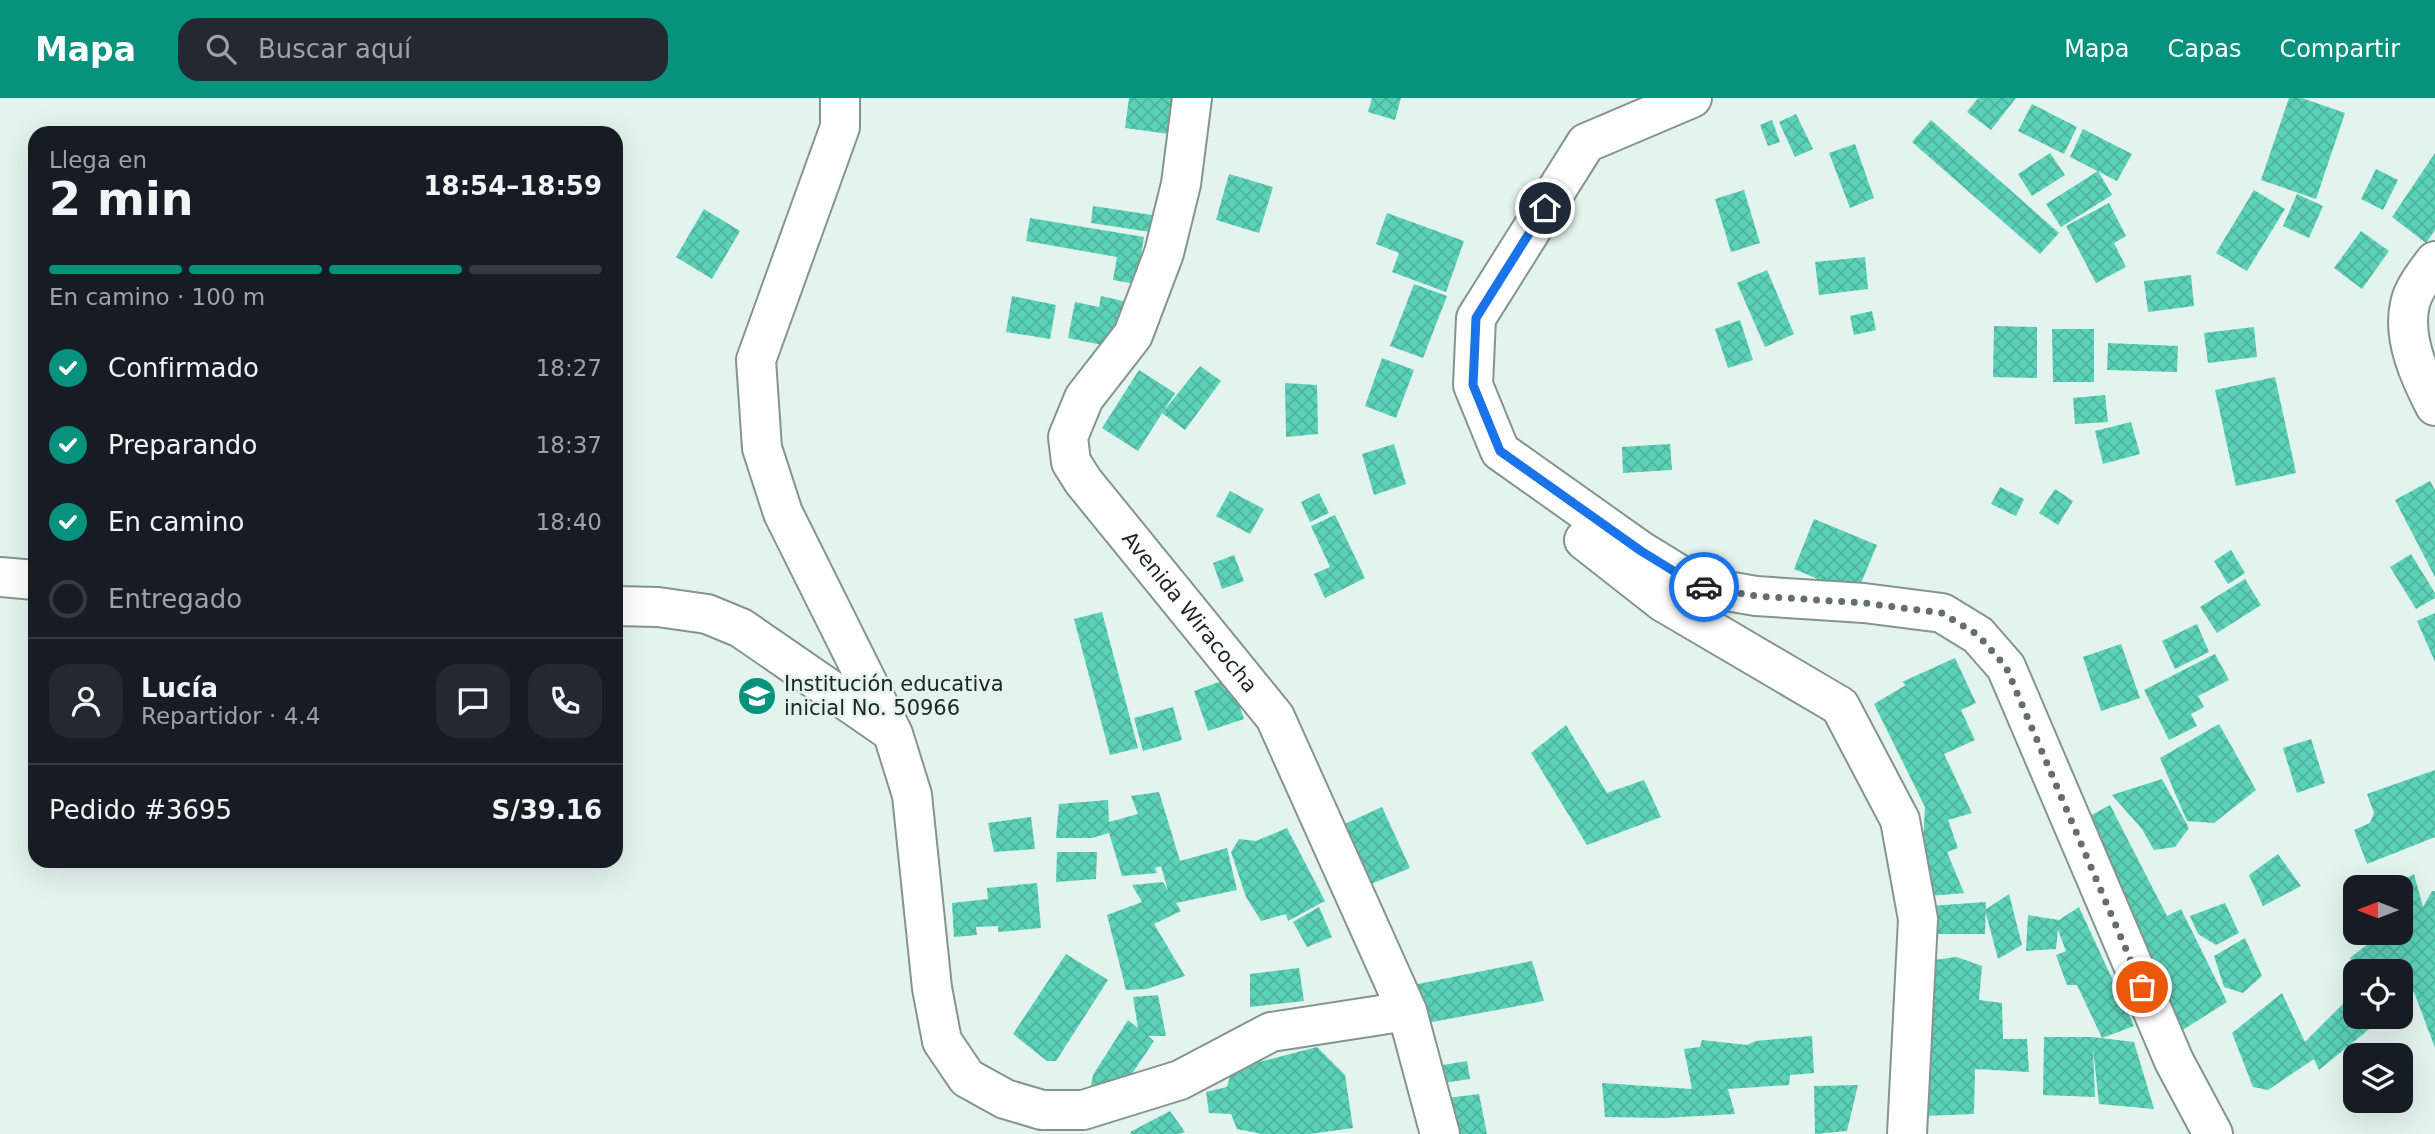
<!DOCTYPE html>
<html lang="es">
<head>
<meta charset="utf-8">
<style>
	:root { --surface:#171b24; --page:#242831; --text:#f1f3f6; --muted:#9ea1a6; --line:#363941; --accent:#06927d }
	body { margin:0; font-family:"DejaVu Sans",sans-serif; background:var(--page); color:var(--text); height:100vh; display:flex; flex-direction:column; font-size:26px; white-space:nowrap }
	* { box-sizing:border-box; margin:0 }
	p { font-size:23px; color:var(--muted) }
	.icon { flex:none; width:38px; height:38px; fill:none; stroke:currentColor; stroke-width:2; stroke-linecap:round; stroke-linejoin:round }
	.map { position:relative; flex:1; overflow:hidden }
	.drawer { position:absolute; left:28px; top:28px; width:595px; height:742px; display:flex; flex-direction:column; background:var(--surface); border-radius:21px; box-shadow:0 7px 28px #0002 }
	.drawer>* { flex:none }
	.needle { width:46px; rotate:270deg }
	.controls { position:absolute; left:2343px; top:777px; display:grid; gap:14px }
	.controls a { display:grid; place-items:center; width:70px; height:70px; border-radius:14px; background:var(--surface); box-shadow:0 7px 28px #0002; font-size:35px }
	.pin { position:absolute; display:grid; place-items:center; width:60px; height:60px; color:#fff; margin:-30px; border:4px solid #fff; border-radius:50%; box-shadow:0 2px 7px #0007 }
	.courier { position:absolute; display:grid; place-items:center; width:70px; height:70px; margin:-35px; border:5px solid #1a73e8; border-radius:50%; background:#fff; color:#222; box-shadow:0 2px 9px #0007 }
	.headline em { font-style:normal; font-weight:700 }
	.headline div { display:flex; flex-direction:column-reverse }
	.headline { display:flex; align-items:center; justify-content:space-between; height:119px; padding:0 21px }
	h1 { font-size:46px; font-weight:700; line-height:52px }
	.bar { display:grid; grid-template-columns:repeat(4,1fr); gap:10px 7px; align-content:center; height:84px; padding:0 21px }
	.bar i { height:9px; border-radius:5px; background:var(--line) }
	.bar .selected { background:var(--accent) }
	.bar p { grid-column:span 4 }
	.line { display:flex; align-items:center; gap:18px; padding:0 21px; border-top:2px solid var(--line) }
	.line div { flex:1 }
	.round { display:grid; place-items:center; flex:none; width:74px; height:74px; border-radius:21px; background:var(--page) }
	ol { padding:0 21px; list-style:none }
	li { display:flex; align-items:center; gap:21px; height:77px }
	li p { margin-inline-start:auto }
	li .icon { padding:7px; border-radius:50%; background:var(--accent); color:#fff; stroke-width:4 }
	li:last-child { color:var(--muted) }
	li i { width:38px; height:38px; border:4px solid var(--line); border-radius:50% }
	header { display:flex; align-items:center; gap:42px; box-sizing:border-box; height:98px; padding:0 35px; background:var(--accent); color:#fff }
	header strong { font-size:33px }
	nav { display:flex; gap:38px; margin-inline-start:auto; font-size:24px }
	.search { width:490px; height:63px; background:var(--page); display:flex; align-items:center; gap:18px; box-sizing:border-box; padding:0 24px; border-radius:21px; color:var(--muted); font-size:26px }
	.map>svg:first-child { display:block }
	.building { fill:url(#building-cross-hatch) }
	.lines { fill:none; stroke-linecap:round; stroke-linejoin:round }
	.minor-casing { stroke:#859490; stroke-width:42 }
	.minor { stroke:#fff; stroke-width:38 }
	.done { stroke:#646e6b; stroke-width:7; stroke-dasharray:0 12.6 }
	.route { stroke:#1a73e8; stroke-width:9 }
	.labels { text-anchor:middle; stroke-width:5; stroke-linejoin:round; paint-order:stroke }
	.street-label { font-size:21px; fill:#202624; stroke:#e3f4ef }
	.poi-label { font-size:21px; fill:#202624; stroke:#e3f4ef; text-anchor:start }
</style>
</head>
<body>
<header>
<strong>Mapa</strong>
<div class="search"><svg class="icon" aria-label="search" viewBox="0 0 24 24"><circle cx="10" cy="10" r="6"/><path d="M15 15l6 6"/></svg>Buscar aquí</div>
<nav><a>Mapa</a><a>Capas</a><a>Compartir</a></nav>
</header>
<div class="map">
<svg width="2435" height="1036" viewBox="0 0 2435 1036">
	<defs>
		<pattern id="building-cross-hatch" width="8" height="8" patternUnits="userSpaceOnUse" patternTransform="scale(1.75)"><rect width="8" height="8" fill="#5bd1b8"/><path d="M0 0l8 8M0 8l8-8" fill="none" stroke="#4fb39e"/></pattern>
	</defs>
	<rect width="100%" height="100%" fill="#e3f4ef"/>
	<g class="building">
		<path d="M1129 0H1182L1177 37 1125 30Z"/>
		<path d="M1372 0H1401L1395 22 1368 14Z"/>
		<path d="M1978 0H2016L1991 32 1967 14Z"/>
		<path d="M2289 0H2302L2345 15 2316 101 2261 82Z"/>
		<path d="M2032 6 2077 29 2064 56 2018 33Z"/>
		<path d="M1796 16 1813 51 1795 59 1779 24Z"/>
		<path d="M1772 22 1780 44 1768 48 1760 27Z"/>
		<path d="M1931 22 2059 135 2040 156 1912 44Z"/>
		<path d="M2083 31 2132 56 2117 83 2070 59Z"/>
		<path d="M1855 46 1874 100 1850 110 1829 55Z"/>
		<path d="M2050 55 2065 77 2032 98 2018 76Z"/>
		<path d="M2435 55V132L2426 145 2392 119Z"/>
		<path d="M2376 71 2398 82 2383 112 2361 101Z"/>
		<path d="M2098 73 2112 97 2061 129 2046 106Z"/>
		<path d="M1229 76 1273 89 1259 135 1216 122Z"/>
		<path d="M1744 92 1760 145 1731 154 1715 101Z"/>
		<path d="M2254 92 2285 111 2247 173 2216 155Z"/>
		<path d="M2297 96 2323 108 2309 140 2283 128Z"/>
		<path d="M2109 105 2126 138 2114 145 2126 169 2096 185 2066 128Z"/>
		<path d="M1093 108 1159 118 1157 135 1091 125Z"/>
		<path d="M704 111 740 133 712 181 676 159Z"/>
		<path d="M1387 115 1464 143 1446 194 1392 174 1399 155 1376 146Z"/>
		<path d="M1030 120 1144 139 1136 186 1113 182 1117 159 1026 143Z"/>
		<path d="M2361 133 2389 153 2362 191 2334 170Z"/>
		<path d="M1865 159 1868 191 1819 197 1815 164Z"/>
		<path d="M1767 172 1794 236 1765 249 1737 185Z"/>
		<path d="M2191 177 2194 208 2148 214 2144 183Z"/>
		<path d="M1414 186 1447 198 1423 260 1390 248Z"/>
		<path d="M1012 198 1056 207 1050 241 1006 234Z"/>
		<path d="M1101 198 1127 204 1117 250 1068 240 1075 204 1099 209Z"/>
		<path d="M1872 213 1876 232 1854 237 1850 218Z"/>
		<path d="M1740 222 1753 262 1728 270 1715 231Z"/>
		<path d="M1994 228 2037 229V280L1993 279Z"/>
		<path d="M2254 229 2257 259 2208 265 2204 235Z"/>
		<path d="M2052 231H2094V284H2053Z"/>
		<path d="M2108 245 2178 248 2177 274 2107 272Z"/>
		<path d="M1382 260 1414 272 1396 320 1365 308Z"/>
		<path d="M1200 268 1221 283 1185 332 1162 315Z"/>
		<path d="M1139 272 1175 295 1138 353 1102 330Z"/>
		<path d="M2275 279 2296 375 2236 388 2215 292Z"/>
		<path d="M1285 285 1317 287 1318 336 1286 339Z"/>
		<path d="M2105 297 2108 324 2075 326 2073 300Z"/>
		<path d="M2131 324 2140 356 2103 366 2095 333Z"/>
		<path d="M1394 346 1406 386 1374 397 1362 356Z"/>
		<path d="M1670 346 1672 372 1623 375 1622 349Z"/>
		<path d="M2430 383 2435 392V479L2395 402Z"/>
		<path d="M2000 389 2024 401 2016 418 1991 406Z"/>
		<path d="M2055 391 2073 403 2058 427 2039 415Z"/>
		<path d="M1230 393 1264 411 1250 436 1216 418Z"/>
		<path d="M1319 395 1329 415 1310 424 1301 404Z"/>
		<path d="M1335 417 1365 480 1325 500 1314 476 1330 469 1311 428Z"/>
		<path d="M1814 421 1877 447 1856 497 1794 471Z"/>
		<path d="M2231 452 2245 475 2228 486 2214 463Z"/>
		<path d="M2411 456 2435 495V500L2416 511 2390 469Z"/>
		<path d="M1234 457 1244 483 1222 491 1213 465Z"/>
		<path d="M2245 481 2261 507 2217 535 2200 509Z"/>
		<path d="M1102 514 1138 650 1110 657 1074 521Z"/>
		<path d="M2435 515V564L2417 523Z"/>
		<path d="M2197 526 2209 554 2175 571 2162 543Z"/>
		<path d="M2121 546 2140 600 2101 613 2083 559Z"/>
		<path d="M2215 556 2229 582 2198 598 2204 609 2191 616 2197 628 2169 642 2144 592Z"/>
		<path d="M1955 560 1976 605 1961 612 1975 642 1944 656 1972 715 1948 722 1958 750 1947 754 1964 795 1930 798 1922 761 1925 709 1874 606 1906 587 1902 584Z"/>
		<path d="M1230 580 1244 621 1208 633 1194 593Z"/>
		<path d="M1173 609 1182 642 1143 653 1134 620Z"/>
		<path d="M2219 626 2256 692 2214 725 2187 723 2160 660Z"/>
		<path d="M1566 627 1607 695 1644 682 1661 719 1587 747 1531 655Z"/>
		<path d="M2311 641 2325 685 2297 695 2283 650Z"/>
		<path d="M2435 672V739L2367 766 2354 732 2370 725 2374 715 2367 696Z"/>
		<path d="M2162 681 2189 730 2175 749 2154 752 2142 731 2112 697Z"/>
		<path d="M1159 694 1180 763 1227 750 1237 792 1176 805 1181 813 1154 826 1185 878 1147 891 1126 892 1107 817 1142 804 1132 787 1163 784 1168 793 1161 768 1155 770 1157 775 1122 778 1109 735 1092 740H1056L1059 706 1108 702 1109 724 1138 716 1131 698Z"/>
		<path d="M2110 707 2167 818 2181 811 2227 904 2178 935 2077 725Z"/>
		<path d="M1382 709 1410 770 1366 788 1338 729Z"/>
		<path d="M1031 719 1035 751 994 754 988 725Z"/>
		<path d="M1287 730 1325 803 1288 823 1286 816 1261 823 1246 799 1231 754 1239 741 1256 743Z"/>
		<path d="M1057 754H1097L1096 781 1056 784Z"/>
		<path d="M2278 756 2301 788 2263 808 2249 777Z"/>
		<path d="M2414 776 2423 809 2432 793H2435V950L2414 894 2401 905V873H2355L2350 860 2382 835H2401V789H2390Z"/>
		<path d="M1037 785 1041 830 998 834V828L976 829 977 837 954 839 952 805 988 801 987 790Z"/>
		<path d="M2009 796 2022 847 1998 861 1985 812Z"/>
		<path d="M1986 804 1985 836H1930V808Z"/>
		<path d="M2225 805 2239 835 2216 847 2198 836 2190 818Z"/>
		<path d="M1319 809 1332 839 1307 849 1293 824Z"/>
		<path d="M2079 809 2134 928 2102 940 2077 887H2067L2056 857 2066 853 2058 832 2056 851 2026 853 2028 817 2059 822Z"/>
		<path d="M2245 840 2262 878 2243 895 2224 889 2214 858Z"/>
		<path d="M1066 856 1108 882 1056 963H1047L1013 936Z"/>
		<path d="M1957 859 1982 868 1979 902 2002 905 2003 941H2027L2029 974 1975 971 1974 1016 1923 1018 1926 863Z"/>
		<path d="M1532 863 1544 903 1427 925 1413 887Z"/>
		<path d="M1299 870 1304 903 1250 909V876Z"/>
		<path d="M2356 893V919H2384L2319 972 2314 961 2268 992 2253 989 2232 935 2282 895 2305 944Z"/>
		<path d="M1158 897 1166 938H1148L1154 943 1121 992 1089 997 1093 977 1128 922 1138 930 1133 899Z"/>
		<path d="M1812 938 1814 975 1790 977 1789 987 1728 991 1735 1016 1663 1020 1605 1019 1602 985 1692 991 1684 951 1700 949 1702 942 1747 947 1756 943Z"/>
		<path d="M2044 939H2092L2134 944 2154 1011 2099 1006 2093 950 2095 999 2043 997Z"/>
		<path d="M1317 949 1345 977 1353 1030 1310 1036H1262L1237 1031 1231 1016 1209 1015 1206 994 1227 989 1232 971Z"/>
		<path d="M1467 963 1470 981 1436 986 1437 968Z"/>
		<path d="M1858 987 1847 1033 1815 1036 1814 988Z"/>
		<path d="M1479 996 1487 1036H1444L1439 1001Z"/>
		<path d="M1170 1013 1185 1034 1180 1036H1131L1130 1034Z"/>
	</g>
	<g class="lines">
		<defs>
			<g id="minor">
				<path d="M840 0V29L756 262 762 350 783 415 893 636 912 697 932 890 942 943 967 980 1005 1001 1042 1012H1083L1180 982 1271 934 1407 913"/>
				<path id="s1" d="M1192 0 1181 86 1164 155 1133 237 1084 300 1068 339 1071 364 1083 383 1275 619 1407 913 1440 1036"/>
				<path d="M1692 0 1586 45 1476 220 1473 287 1500 353 1641 453 1698 488 1756 498 1864 505 1942 515 1978 537 2006 569 2174 963 2213 1036"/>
				<path d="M2435 163C2426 175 2413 191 2410 206 2402 240 2420 279 2435 308"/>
				<path d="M1584 442 1663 504 1840 608 1900 722 1918 821 1907 1036"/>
				<path d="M0 479 35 482"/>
				<path d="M616 508 658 509 707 516 741 530 889 632"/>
			</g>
		</defs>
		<use href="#minor" class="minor-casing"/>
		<use href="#minor" class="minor"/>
	</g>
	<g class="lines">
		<path class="done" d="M1704 489 1756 498 1864 505 1942 515 1978 537 2006 569 2142 889"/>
		<path class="route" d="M1545 110 1476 220 1473 287 1500 353 1641 453 1698 488 1704 489"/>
	</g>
	<defs>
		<symbol id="school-disc" viewBox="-11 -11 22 22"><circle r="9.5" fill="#06927d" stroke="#e3f4ef"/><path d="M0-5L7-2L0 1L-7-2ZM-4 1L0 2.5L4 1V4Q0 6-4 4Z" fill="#fff"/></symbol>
	</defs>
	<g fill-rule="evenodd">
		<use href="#school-disc" x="735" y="576" width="44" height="44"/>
	</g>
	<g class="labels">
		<g class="street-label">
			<text dy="7" stroke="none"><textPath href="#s1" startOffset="584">Avenida Wiracocha</textPath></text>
		</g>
		<g class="poi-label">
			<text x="784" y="593">Institución educativa<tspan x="784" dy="24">inicial No. 50966</tspan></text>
		</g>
	</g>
</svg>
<div class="controls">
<a><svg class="needle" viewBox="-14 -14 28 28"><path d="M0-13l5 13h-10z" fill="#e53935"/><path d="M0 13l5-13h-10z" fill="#9ea1a6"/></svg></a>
<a><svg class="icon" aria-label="locate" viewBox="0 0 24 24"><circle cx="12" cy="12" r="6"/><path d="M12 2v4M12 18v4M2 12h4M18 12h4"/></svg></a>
<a><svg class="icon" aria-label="layers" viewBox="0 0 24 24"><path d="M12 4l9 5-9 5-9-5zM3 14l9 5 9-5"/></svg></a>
</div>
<div class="pin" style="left:2142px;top:889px;background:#ea580c"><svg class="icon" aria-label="bag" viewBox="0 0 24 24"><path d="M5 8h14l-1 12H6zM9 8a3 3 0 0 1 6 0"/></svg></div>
<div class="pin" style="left:1545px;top:110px;background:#1f2937"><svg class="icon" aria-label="home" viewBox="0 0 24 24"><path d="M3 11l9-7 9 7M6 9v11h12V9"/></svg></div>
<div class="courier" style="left:1704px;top:489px"><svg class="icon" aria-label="car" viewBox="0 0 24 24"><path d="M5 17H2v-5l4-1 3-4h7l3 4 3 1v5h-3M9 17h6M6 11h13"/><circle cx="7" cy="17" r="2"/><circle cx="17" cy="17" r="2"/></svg></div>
<section class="drawer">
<div class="headline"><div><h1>2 min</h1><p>Llega en</p></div><em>18:54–18:59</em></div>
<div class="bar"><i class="selected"></i><i class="selected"></i><i class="selected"></i><i></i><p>En camino · 100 m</p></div>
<ol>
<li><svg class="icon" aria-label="check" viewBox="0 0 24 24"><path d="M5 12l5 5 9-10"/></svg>Confirmado<p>18:27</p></li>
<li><svg class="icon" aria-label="check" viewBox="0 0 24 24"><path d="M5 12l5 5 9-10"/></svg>Preparando<p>18:37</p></li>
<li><svg class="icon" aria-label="check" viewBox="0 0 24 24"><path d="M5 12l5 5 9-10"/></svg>En camino<p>18:40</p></li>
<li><i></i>Entregado</li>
</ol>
<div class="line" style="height:126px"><a class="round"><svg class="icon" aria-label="person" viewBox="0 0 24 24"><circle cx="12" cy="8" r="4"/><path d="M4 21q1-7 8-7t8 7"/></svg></a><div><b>Lucía</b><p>Repartidor · 4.4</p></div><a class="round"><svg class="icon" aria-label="chat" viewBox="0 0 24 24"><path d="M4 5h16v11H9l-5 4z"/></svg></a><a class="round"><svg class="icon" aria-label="phone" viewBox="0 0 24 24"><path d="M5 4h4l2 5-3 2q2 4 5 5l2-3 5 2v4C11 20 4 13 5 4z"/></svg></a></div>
<div class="line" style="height:91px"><div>Pedido #3695</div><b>S/39.16</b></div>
</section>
</div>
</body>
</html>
